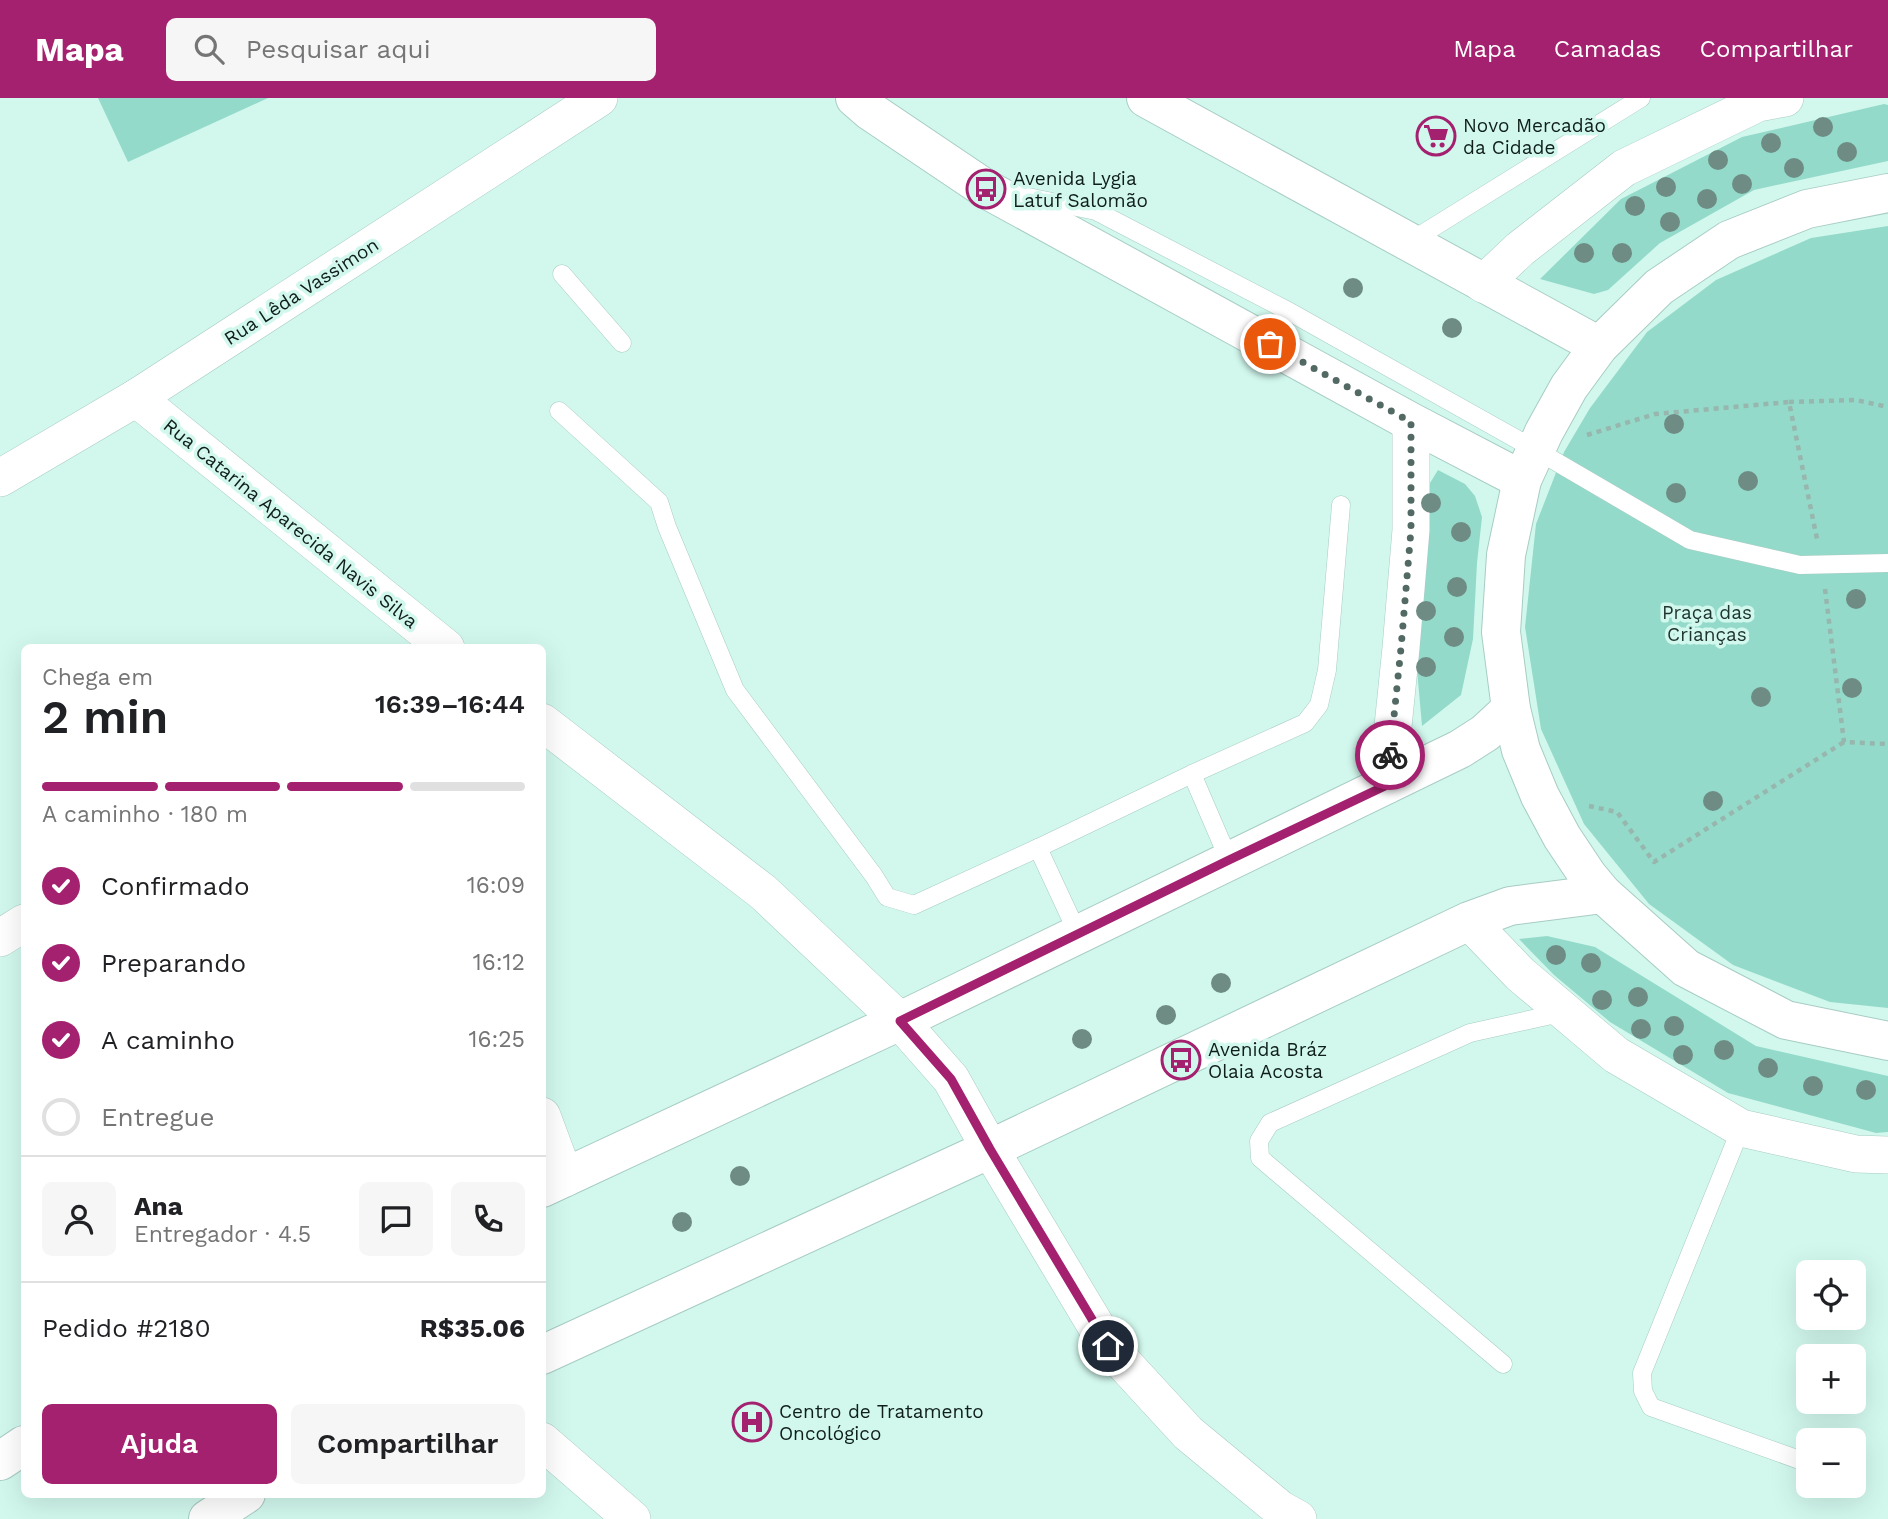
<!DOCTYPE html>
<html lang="pt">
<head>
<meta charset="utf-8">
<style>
	:root { --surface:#fff; --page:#f6f6f6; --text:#202124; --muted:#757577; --line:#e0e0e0; --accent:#a4216f }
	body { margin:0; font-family:"Work Sans",sans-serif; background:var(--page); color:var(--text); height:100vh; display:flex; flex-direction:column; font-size:26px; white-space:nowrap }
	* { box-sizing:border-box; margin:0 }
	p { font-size:23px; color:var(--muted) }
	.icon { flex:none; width:38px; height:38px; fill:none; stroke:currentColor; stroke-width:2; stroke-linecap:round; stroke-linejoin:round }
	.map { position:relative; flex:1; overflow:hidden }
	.sheet { position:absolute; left:21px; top:546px; width:525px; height:854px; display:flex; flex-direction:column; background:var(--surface); border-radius:10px; box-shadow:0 7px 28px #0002 }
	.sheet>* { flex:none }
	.buttons { position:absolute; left:1796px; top:1162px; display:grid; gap:14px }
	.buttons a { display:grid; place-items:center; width:70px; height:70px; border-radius:10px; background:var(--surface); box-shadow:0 7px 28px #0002; font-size:35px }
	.pin { position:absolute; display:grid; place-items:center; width:60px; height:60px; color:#fff; margin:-30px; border:4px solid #fff; border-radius:50%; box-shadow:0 2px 7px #0007 }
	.courier { position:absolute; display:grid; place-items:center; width:70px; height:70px; margin:-35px; border:5px solid #a4216f; border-radius:50%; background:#fff; color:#222; box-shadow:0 2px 9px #0007 }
	.summary em { font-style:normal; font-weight:600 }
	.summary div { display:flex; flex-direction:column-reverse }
	.summary { display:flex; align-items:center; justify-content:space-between; height:119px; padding:0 21px }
	h1 { font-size:46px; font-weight:600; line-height:52px }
	.bar { display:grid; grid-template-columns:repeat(4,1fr); gap:10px 7px; align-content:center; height:84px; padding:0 21px }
	.bar i { height:9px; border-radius:5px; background:var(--line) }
	.bar .on { background:var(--accent) }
	.bar p { grid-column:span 4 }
	.line { display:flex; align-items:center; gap:18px; padding:0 21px; border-top:2px solid var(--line) }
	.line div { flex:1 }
	.round { display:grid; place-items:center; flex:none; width:74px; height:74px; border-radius:10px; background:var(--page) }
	ol { padding:0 21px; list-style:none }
	li { display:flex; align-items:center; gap:21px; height:77px }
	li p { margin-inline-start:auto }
	li .icon { padding:7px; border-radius:50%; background:var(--accent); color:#fff; stroke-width:4 }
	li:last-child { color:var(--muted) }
	li i { width:38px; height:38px; border:4px solid var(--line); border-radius:50% }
	.primary-button { display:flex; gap:14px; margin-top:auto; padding:14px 21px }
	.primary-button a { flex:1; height:80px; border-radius:10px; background:var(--accent); color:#fff; font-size:28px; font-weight:600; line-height:80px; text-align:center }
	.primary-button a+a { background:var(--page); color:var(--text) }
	header { display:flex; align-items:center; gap:42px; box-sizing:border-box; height:98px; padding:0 35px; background:var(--accent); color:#fff }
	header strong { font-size:33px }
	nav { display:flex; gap:38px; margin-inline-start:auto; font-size:24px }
	.search { width:490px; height:63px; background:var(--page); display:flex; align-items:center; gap:18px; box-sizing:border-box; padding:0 24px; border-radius:10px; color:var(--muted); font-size:26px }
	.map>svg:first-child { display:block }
	.green { fill:#94daca }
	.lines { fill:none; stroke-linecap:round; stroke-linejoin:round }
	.lane-casing { stroke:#a7ccc3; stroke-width:19 }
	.street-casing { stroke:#a7ccc3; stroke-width:38 }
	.secondary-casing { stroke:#a7ccc3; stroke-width:40 }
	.path { stroke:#97b6ad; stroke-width:4.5; stroke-dasharray:5 5; stroke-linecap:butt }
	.lane { stroke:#fff; stroke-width:18 }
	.street { stroke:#fff; stroke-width:37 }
	.secondary { stroke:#fff; stroke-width:38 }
	.tree { fill:#6e8c84 }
	.done { stroke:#536a64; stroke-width:7; stroke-dasharray:0 12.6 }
	.route { stroke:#a4216f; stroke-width:9 }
	.labels { text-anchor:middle; stroke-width:7; stroke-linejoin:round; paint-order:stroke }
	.poi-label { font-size:19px; fill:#0f1e1a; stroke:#d2f8ee; text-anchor:start }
	.street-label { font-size:19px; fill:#0f1e1a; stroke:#d2f8ee }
	.park-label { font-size:19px; fill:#1d332e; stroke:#d2f8ee }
</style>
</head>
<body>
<header>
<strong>Mapa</strong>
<div class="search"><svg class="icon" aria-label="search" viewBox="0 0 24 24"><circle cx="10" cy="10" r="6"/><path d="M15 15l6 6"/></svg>Pesquisar aqui</div>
<nav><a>Mapa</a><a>Camadas</a><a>Compartilhar</a></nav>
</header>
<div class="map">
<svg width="1888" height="1421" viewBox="0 0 1888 1421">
	<rect width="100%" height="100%" fill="#d2f8ee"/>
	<g class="green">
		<path d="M98 0H268L128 64Z"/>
		<path d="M1884 6 1888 7V63L1754 92 1660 145 1608 192 1594 196 1540 181 1621 101 1742 39Z"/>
		<path d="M1888 128V910L1830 904 1733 867 1649 806 1584 726 1541 631 1525 529 1536 426 1564 354 1590 310 1647 234 1716 182 1811 140Z"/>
		<path d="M1438 372 1465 386 1475 398 1482 419 1477 465 1473 541 1461 597 1422 628 1414 538 1422 398Z"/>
		<path d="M1547 838 1595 849 1756 948 1888 978V1034L1876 1035 1728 995 1610 924 1554 877 1519 841Z"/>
	</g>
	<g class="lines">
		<defs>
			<g id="lane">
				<path d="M1028 99 1096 113 1290 214 1536 352 1690 442 1800 467 1888 465"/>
				<path d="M1408 145 1641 0"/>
				<path d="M562 176 622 245"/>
				<path d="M559 313 659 404 667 429 735 592 874 778 887 799 914 807 1038 750 1078 836"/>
				<path d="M1192 676 1229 762"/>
				<path d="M1038 750 1192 676 1305 625 1319 607 1327 572 1341 407"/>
				<path d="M1741 1030 1642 1275 1643 1293 1651 1309 1808 1365"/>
				<path d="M1503 1266 1260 1060 1259 1043 1270 1025 1470 935 1565 914"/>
			</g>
			<g id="street">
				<path d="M1483 186 1520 151 1624 70 1758 5 1785 0"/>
				<path d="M136 300 446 550"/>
				<path d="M0 380 136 300 599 0"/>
				<path d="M542 624 763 794 900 923 951 981 990 1051 1108 1248 1188 1335 1280 1411 1298 1421"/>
				<path d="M1387 687 1401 550 1411 432V324"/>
				<path d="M1469 823 1520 876 1616 957 1741 1030 1856 1056 1888 1057"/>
				<path d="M0 840 24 825"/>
				<path d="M542 1018 565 1080"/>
				<path d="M542 1343 632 1421"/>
			</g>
			<g id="secondary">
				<path d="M855 0 870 13 986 91 1411 324 1522 382"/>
				<path d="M1146 0 1599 248"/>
				<path d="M1888 95 1807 111 1729 142 1659 189 1599 248 1569 289 1544 334 1522 382 1506 457 1501 534 1511 611 1521 652 1540 698 1562 739 1588 778 1603 796 1686 870 1786 922 1888 943"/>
				<path d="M542 1090 900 923 1460 651 1485 635 1511 611"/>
				<path d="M542 1257 990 1051 1469 823 1510 808 1603 796"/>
				<path d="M0 1363 24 1347"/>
				<path d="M208 1421 246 1396"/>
			</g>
		</defs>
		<use href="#lane" class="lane-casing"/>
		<use href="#street" class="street-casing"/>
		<use href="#secondary" class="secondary-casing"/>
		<g class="path">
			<path d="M1789 304 1856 302 1888 309"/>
			<path d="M1587 337 1655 316 1789 304 1817 441"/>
			<path d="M1825 491 1844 644 1888 646"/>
			<path d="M1589 708 1617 714 1654 764 1844 644"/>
		</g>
		<use href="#lane" class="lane"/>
		<use href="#street" class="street"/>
		<use href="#secondary" class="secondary"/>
	</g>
	<g class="tree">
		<circle cx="1823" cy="29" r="10"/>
		<circle cx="1771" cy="45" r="10"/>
		<circle cx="1847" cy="54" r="10"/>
		<circle cx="1718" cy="62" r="10"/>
		<circle cx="1794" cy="70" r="10"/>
		<circle cx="1742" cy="86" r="10"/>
		<circle cx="1666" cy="89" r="10"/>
		<circle cx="1707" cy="101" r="10"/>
		<circle cx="1635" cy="108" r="10"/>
		<circle cx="1670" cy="124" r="10"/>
		<circle cx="1584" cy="155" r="10"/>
		<circle cx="1622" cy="155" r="10"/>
		<circle cx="1353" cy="190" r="10"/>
		<circle cx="1452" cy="230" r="10"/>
		<circle cx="1674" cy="326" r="10"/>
		<circle cx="1748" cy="383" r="10"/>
		<circle cx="1676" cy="395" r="10"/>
		<circle cx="1431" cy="405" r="10"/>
		<circle cx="1461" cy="434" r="10"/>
		<circle cx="1457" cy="489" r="10"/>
		<circle cx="1856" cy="501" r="10"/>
		<circle cx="1426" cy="513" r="10"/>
		<circle cx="1454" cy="539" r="10"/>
		<circle cx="1426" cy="569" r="10"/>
		<circle cx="1852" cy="590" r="10"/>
		<circle cx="1761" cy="599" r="10"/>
		<circle cx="1713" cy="703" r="10"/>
		<circle cx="1556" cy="857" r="10"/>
		<circle cx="1591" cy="865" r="10"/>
		<circle cx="1221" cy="885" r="10"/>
		<circle cx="1638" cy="899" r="10"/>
		<circle cx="1602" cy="902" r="10"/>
		<circle cx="1166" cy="917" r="10"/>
		<circle cx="1674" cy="928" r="10"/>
		<circle cx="1641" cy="931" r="10"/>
		<circle cx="1082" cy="941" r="10"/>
		<circle cx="1724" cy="952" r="10"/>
		<circle cx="1683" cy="957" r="10"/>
		<circle cx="1768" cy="970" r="10"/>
		<circle cx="1813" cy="988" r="10"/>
		<circle cx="1866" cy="992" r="10"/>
		<circle cx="740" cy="1078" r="10"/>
		<circle cx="682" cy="1124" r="10"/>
	</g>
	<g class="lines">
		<path class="done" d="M1270 246 1411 324V432L1401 550 1390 657"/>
		<path class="route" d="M1108 1248 990 1051 951 981 900 923 1229 762 1387 687 1390 657"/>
	</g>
	<defs>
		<symbol id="supermarket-ring" viewBox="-11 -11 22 22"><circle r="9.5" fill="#d2f8ee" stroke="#a4216f" stroke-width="1.5"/><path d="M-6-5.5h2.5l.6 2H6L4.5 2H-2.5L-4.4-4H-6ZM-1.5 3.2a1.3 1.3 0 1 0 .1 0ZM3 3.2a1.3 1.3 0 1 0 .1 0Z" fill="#a4216f"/></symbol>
		<symbol id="bus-ring" viewBox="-11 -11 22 22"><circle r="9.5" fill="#d2f8ee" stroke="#a4216f" stroke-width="1.5"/><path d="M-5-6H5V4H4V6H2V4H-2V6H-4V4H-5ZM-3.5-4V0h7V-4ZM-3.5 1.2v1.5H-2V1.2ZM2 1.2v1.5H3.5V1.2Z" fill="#a4216f"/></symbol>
		<symbol id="hospital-ring" viewBox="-11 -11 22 22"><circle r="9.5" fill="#d2f8ee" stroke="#a4216f" stroke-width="1.5"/><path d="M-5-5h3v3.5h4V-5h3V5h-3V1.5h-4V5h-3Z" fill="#a4216f"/></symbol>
	</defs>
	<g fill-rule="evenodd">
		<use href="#supermarket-ring" x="1414" y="16" width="44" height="44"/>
		<use href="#bus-ring" x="964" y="69" width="44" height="44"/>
		<use href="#bus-ring" x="1159" y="940" width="44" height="44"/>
		<use href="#hospital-ring" x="730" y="1302" width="44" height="44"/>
	</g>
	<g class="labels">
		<g class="poi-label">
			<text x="1463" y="34">Novo Mercadão<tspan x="1463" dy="22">da Cidade</tspan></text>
			<text x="1013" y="87">Avenida Lygia<tspan x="1013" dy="22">Latuf Salomão</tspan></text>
			<text x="1208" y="958">Avenida Bráz<tspan x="1208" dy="22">Olaia Acosta</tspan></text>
			<text x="779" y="1320">Centro de Tratamento<tspan x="779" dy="22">Oncológico</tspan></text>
		</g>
		<g class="street-label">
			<text transform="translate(301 193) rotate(-33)" y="7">Rua Lêda Vassimon</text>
			<text transform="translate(291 425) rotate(39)" y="7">Rua Catarina Aparecida Navis Silva</text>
		</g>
		<g class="park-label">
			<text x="1707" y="521">Praça das<tspan x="1707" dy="22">Crianças</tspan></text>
		</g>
	</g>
</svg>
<div class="buttons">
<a><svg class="icon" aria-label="locate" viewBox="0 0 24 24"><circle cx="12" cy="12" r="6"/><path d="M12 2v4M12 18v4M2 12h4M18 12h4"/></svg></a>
<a>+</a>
<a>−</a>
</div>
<div class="pin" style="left:1270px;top:246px;background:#ea580c"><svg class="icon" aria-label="bag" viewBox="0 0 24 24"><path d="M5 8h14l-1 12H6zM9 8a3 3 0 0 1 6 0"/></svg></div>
<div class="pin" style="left:1108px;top:1248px;background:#1f2937"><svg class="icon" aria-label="home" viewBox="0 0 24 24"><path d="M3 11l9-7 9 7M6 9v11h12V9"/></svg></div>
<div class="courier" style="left:1390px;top:657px"><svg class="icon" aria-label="bike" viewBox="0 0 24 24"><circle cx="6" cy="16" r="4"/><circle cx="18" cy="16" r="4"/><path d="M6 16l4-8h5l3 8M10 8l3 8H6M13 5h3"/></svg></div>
<section class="sheet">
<div class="summary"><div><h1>2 min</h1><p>Chega em</p></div><em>16:39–16:44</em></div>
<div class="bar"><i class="on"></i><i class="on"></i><i class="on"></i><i></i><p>A caminho · 180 m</p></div>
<ol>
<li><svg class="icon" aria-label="check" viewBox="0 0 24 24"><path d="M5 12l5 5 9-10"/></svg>Confirmado<p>16:09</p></li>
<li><svg class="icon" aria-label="check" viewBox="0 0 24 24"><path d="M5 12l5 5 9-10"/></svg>Preparando<p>16:12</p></li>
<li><svg class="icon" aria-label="check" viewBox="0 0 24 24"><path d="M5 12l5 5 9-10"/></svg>A caminho<p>16:25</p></li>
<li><i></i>Entregue</li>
</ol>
<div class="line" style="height:126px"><a class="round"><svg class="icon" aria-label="person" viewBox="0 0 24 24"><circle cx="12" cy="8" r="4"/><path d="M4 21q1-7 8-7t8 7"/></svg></a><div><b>Ana</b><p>Entregador · 4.5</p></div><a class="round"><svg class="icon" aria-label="chat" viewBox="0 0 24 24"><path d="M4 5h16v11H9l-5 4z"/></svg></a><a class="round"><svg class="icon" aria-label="phone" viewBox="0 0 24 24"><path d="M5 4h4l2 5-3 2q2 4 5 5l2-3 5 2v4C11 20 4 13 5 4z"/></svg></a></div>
<div class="line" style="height:91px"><div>Pedido #2180</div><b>R$35.06</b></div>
<div class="primary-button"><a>Ajuda</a><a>Compartilhar</a></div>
</section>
</div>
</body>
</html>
